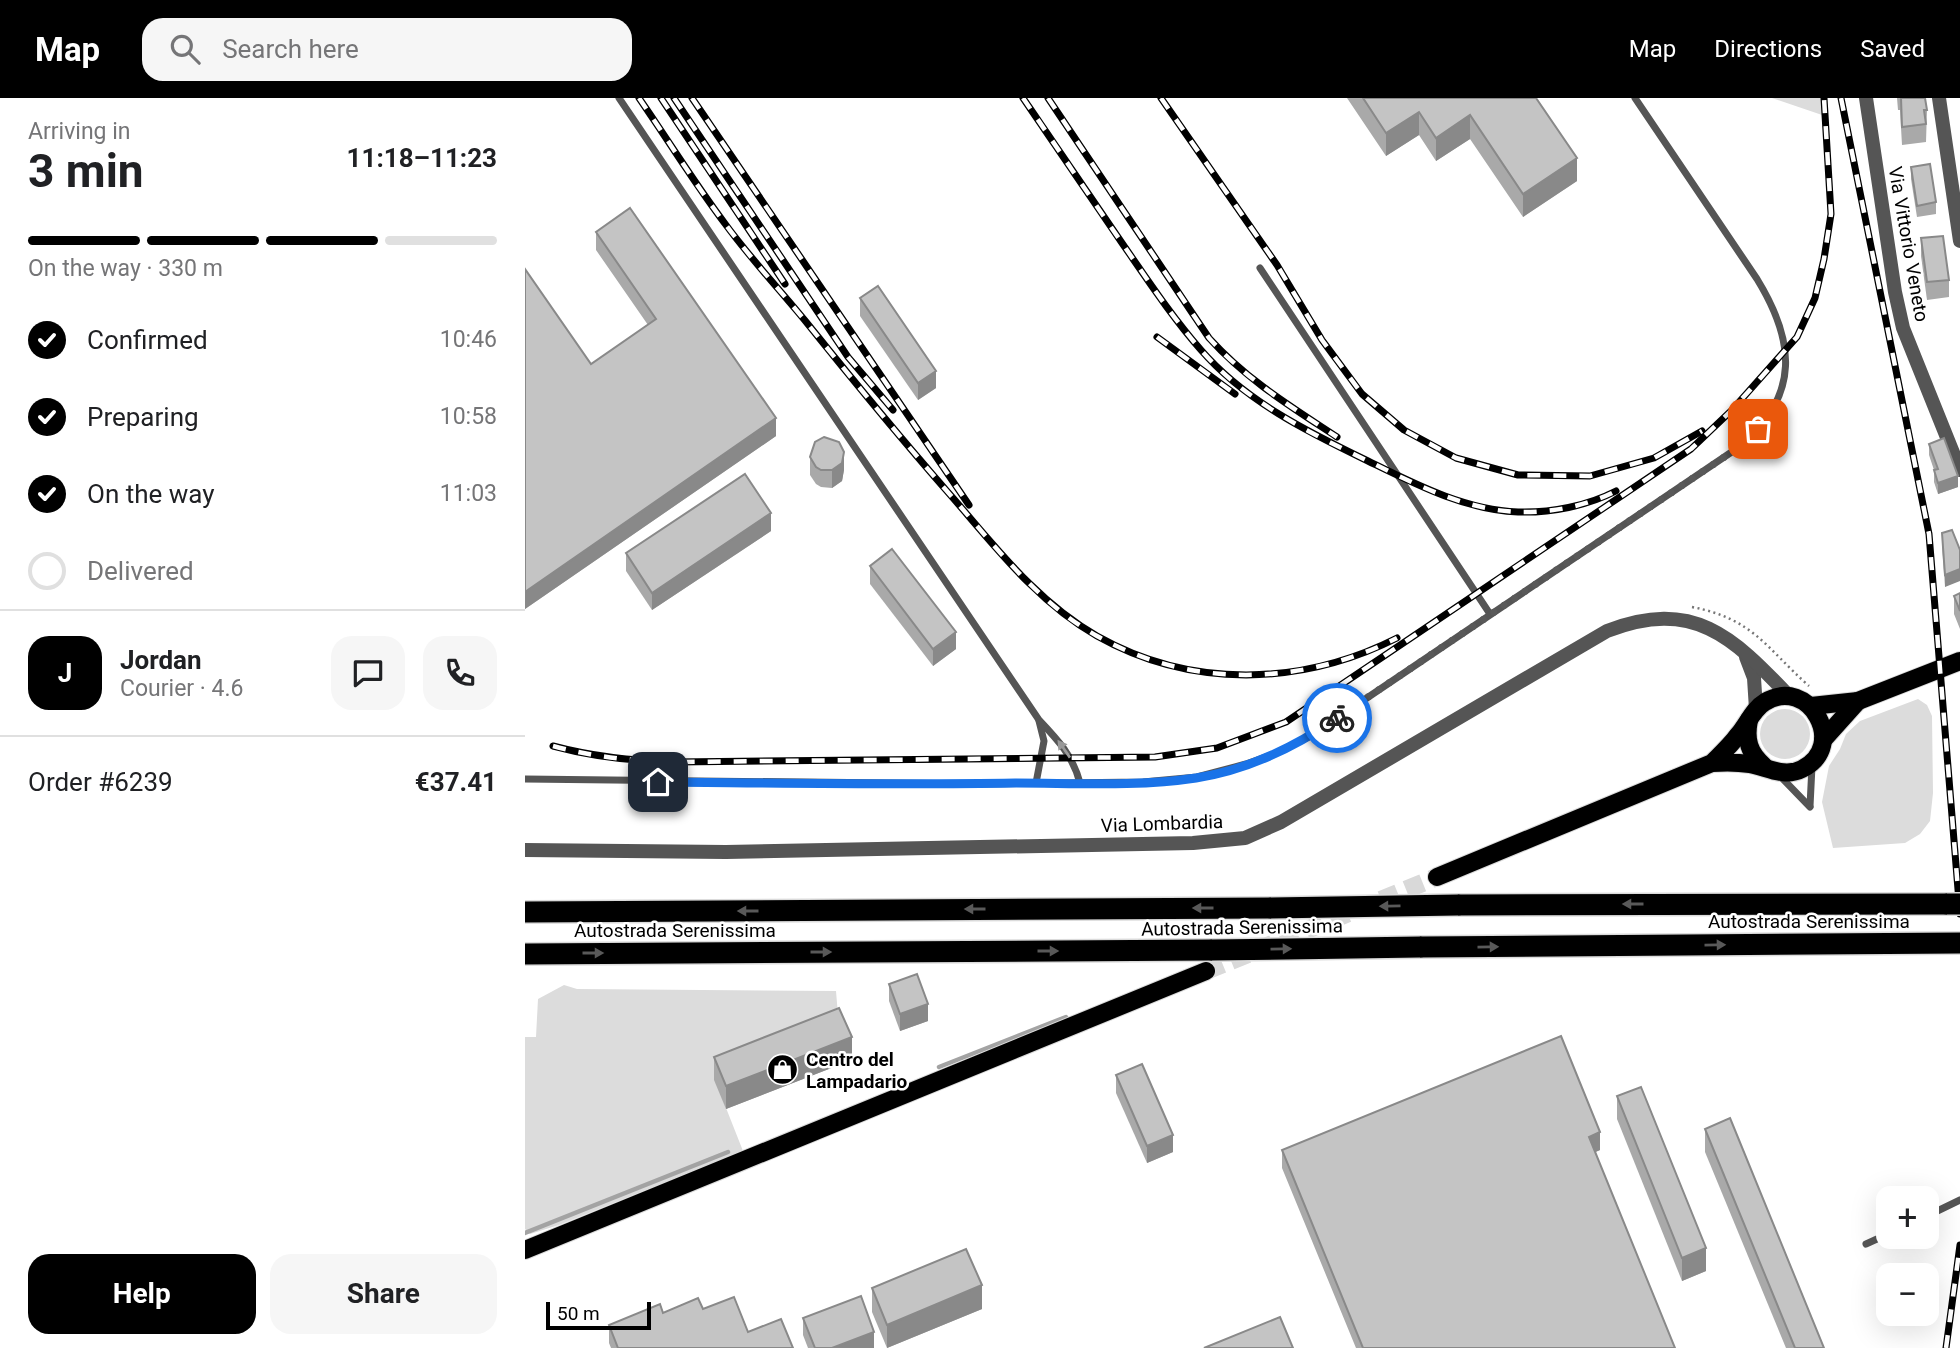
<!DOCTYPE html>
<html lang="en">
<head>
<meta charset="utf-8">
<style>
	:root { --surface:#fff; --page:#f6f6f6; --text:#202124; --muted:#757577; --line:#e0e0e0; --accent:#000 }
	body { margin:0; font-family:Roboto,sans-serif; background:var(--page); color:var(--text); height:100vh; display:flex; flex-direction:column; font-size:26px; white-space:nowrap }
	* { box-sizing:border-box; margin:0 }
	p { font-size:23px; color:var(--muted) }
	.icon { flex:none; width:38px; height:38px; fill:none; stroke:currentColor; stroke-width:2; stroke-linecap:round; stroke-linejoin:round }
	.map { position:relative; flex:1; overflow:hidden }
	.details { display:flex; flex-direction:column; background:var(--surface); width:525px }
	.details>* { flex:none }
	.tools { position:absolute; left:1351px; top:1088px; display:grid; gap:14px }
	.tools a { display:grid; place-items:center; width:63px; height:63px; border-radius:14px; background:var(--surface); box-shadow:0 7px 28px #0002; font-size:35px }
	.scale { position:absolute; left:21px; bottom:18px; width:105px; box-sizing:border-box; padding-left:7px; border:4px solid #000; border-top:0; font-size:19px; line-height:24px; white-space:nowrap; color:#000; -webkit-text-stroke:5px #fff; paint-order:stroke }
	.pin { position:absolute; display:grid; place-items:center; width:60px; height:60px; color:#fff; margin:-30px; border-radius:14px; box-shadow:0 4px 10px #0006 }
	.courier { position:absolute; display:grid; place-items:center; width:70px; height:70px; margin:-35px; border:5px solid #1a73e8; border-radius:50%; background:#fff; color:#222; box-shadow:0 2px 9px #0007 }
	.headline em { font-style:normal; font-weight:700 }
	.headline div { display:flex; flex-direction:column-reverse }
	.headline { display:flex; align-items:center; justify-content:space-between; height:119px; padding:0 28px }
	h1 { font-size:46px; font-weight:700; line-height:52px }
	.bar { display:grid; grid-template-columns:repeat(4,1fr); gap:10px 7px; align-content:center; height:84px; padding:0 28px }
	.bar i { height:9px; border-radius:5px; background:var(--line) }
	.bar .active { background:var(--accent) }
	.bar p { grid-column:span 4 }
	.line { display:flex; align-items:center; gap:18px; padding:0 28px; border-top:2px solid var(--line) }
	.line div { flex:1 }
	.round { display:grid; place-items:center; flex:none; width:74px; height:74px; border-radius:21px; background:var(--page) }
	ol { padding:0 28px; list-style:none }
	li { display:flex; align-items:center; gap:21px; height:77px }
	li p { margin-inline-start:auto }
	li .icon { padding:7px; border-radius:50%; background:var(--accent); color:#fff; stroke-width:4 }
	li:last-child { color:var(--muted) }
	li i { width:38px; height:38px; border:4px solid var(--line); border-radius:50% }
	.primary-button { display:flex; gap:14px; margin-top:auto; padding:14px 28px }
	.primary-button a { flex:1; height:80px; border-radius:21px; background:var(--accent); color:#fff; font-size:28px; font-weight:700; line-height:80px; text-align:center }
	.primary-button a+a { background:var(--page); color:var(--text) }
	header { display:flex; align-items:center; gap:42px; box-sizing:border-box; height:98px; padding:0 35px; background:var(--accent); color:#fff }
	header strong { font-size:33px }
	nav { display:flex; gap:38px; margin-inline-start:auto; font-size:24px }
	.search { width:490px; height:63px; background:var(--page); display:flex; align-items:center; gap:18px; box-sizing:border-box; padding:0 24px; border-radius:21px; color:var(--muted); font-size:26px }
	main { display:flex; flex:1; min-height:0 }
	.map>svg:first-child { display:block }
	.green { fill:#dcdcdc }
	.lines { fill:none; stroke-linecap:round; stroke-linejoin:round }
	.stream { stroke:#a3a3a3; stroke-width:4.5 }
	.primary-tunnel { stroke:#d9d9d9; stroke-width:18; stroke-dasharray:18 9; stroke-linecap:butt }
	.primary-casing { stroke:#dbdbdb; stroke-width:20 }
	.highway-casing { stroke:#dbdbdb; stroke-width:24 }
	.path { stroke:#777; stroke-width:2.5; stroke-dasharray:2 3.5; stroke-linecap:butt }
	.lane { stroke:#555; stroke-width:7 }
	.street { stroke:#555; stroke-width:14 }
	.primary { stroke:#000; stroke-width:18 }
	.highway { stroke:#000; stroke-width:21 }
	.rail-casing { stroke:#000; stroke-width:7 }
	.rail { stroke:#fff; stroke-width:4.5; stroke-dasharray:13; stroke-linecap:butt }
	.highway-bridge-casing { stroke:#dbdbdb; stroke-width:24; stroke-linecap:butt }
	.highway-bridge { stroke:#000; stroke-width:21 }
	.wall { fill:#a9a9a9 }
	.shaded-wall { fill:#898989 }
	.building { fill:#c4c4c4; stroke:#898989; stroke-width:2 }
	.oneway { fill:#999 }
	.oneway2 { fill:#595959 }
	.done { stroke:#595959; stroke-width:7; stroke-dasharray:0 12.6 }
	.route { stroke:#1a73e8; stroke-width:9 }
	.labels { text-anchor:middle; stroke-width:5; stroke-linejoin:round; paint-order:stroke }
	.street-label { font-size:19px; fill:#000; stroke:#fff }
	.poi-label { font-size:19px; font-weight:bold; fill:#000; stroke:#fff; text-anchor:start }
</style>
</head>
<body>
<header>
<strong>Map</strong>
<div class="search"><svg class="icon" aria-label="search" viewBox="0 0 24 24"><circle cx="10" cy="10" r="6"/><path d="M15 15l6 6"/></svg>Search here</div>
<nav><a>Map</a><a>Directions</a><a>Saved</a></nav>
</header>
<main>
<section class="details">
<div class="headline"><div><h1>3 min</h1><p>Arriving in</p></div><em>11:18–11:23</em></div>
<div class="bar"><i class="active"></i><i class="active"></i><i class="active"></i><i></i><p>On the way · 330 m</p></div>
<ol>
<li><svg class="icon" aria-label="check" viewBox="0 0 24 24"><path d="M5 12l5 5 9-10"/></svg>Confirmed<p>10:46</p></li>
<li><svg class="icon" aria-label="check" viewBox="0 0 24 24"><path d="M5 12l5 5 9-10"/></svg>Preparing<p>10:58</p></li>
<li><svg class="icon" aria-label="check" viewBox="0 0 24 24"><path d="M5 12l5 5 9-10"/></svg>On the way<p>11:03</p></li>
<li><i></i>Delivered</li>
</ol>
<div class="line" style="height:126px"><b class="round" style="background:var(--accent);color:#fff">J</b><div><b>Jordan</b><p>Courier · 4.6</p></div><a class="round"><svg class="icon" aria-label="chat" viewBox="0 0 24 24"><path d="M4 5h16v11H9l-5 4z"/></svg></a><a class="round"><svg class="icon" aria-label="phone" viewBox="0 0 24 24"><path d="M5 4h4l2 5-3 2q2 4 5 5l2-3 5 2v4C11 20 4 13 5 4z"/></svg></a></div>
<div class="line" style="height:91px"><div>Order #6239</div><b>€37.41</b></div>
<div class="primary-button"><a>Help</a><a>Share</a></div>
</section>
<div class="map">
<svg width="1435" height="1250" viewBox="0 0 1435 1250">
	<rect width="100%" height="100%" fill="#fff"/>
	<g class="green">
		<path d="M1247 0H1296L1300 18Z"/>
		<path d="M1393 601 1402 607 1407 618 1408 695 1405 723 1395 736 1380 745 1308 750 1297 704 1304 668 1315 651 1321 636 1335 623Z"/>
		<circle cx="1260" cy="636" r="25"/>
		<path d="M39 887 52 891 311 893 313 917 190 982 218 1053 34 1127 5 1136 0 1131V939H11L13 901Z"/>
	</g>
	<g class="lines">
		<g class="stream">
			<path d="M414 969 541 919"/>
			<path d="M0 1135 203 1054"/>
		</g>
		<path class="primary-tunnel" d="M681 873 912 779"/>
		<defs>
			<g id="primary">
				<path d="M1286 608 1333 603 1435 563"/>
				<path d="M1224 622C1220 642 1224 655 1239 668"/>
				<path d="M1298 642 1333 603"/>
				<path d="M912 779 1187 665C1200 664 1212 664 1225 666 1242 669 1259 680 1277 671 1324 648 1284 577 1240 604 1228 611 1222 627 1213 637 1206 647 1196 656 1187 665"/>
				<path d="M0 1152 681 873"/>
			</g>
			<g id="highway">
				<path d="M933 807 1422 806"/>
				<path d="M0 814 746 810"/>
				<path d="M895 849 1435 845"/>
				<path d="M0 856 687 852"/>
			</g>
		</defs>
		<use href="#primary" class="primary-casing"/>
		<use href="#highway" class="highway-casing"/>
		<path class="path" d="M1167 509C1229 521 1241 550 1284 588"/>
		<g class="lane">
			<path d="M94 0 514 622C533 642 548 658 555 685"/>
			<path d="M735 170 965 516"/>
			<path d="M1254 677 1285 709"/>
			<path d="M0 681 452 686 618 684 672 679 721 666 749 656 787 637 1217 347C1275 296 1270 243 1232 181L1110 0"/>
			<path d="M511 685 519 643 514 623"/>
			<path d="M1285 708 1287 668"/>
			<path d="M1402 1118 1435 1102"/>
			<path d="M1341 1146 1363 1136"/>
		</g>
		<g class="street">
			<path d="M1341 0 1370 194 1378 230 1435 372"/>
			<path d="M1414 0 1435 143"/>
			<path d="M1221 559 1229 580 1231 611"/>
			<path d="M0 752 201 754 668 745 720 740 756 724 1082 533C1168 500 1207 538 1264 598"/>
		</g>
		<use href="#primary" class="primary"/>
		<use href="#highway" class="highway"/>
		<defs>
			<g id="rail">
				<path d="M114 0C143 42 170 86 201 127 226 161 255 192 282 225 327 281 373 337 421 392 467 444 510 503 572 538 666 591 777 588 872 540"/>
				<path d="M136 0 260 186"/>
				<path d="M149 0 323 259 368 312"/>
				<path d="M167 0 444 407"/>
				<path d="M498 0C531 48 564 97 597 145 622 181 647 219 676 252 720 303 783 334 843 363 890 386 940 412 993 414 1026 415 1062 408 1091 393"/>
				<path d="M523 0 684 240C722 282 765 308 812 339"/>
				<path d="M636 0 752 167 797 242 837 296 879 332 931 360 993 377 1065 378 1129 360 1177 333"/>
				<path d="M1316 0 1404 436 1435 816"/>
				<path d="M632 239 710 296"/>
				<path d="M28 648C69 659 107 663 150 664L630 659 692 650 761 624 1166 351 1207 312 1272 239 1290 200 1299 161 1306 116 1299 0"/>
				<path d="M1421 1250 1435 1147"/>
			</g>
		</defs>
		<use href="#rail" class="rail-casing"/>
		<use href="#rail" class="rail"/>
		<defs>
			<g id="highway-bridge">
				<path d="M1422 806H1435"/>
				<path d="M746 810 933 807"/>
				<path d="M687 852 895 849"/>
			</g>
		</defs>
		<use href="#highway-bridge" class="highway-bridge-casing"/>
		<use href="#highway-bridge" class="highway-bridge"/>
	</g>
	<g class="wall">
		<path d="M822 0H1011L1052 83 998 119 945 41 911 63 894 37 861 58Z"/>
		<path d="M1372 0H1400L1402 12 1401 44 1377 47 1375 12H1373Z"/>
		<path d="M1386 69 1411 104V116L1392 119 1386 81Z"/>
		<path d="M71 134 251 338 0 511V171L66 266 123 227 71 152Z"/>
		<path d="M1396 140 1424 182V199L1402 202 1396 158Z"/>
		<path d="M335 200 411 290 393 302 335 218Z"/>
		<path d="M1404 346 1433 389 1413 396 1409 384V372L1404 357Z"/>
		<path d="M285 359 319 372 317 383 307 390 296 389 291 386 285 377Z"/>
		<path d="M246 433 127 512 101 473V455Z"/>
		<path d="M1417 435 1435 452 1420 489 1417 447Z"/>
		<path d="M345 468 431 551 408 568 345 486Z"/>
		<path d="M1435 495V531L1429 516V498Z"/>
		<path d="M364 886 403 923 375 933 364 903Z"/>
		<path d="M189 959 327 962 201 1011 189 982Z"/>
		<path d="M591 977 648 1054 622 1065 591 995Z"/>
		<path d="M1092 998 1181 1173 1157 1183 1092 1021Z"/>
		<path d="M1180 1031 1299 1250H1261L1180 1054Z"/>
		<path d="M757 1052H1075L1070 1054 1150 1250H831L757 1070Z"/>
		<path d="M347 1190 457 1211 362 1250 347 1214Z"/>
		<path d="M138 1215 223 1234 268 1250H86L84 1245V1227Z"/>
		<path d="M278 1220 349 1250H283L278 1237Z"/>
	</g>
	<g class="shaded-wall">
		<path d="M894 14V37L861 58V35Z"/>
		<path d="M945 17V41L911 63V40Z"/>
		<path d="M1052 60V83L998 119V96Z"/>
		<path d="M411 273V290L393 302V285Z"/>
		<path d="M251 320V338L0 511V494Z"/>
		<path d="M319 354V372L317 383 307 390V372Z"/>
		<path d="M1433 378V389L1413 396V385Z"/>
		<path d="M246 415V433L127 512V495Z"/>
		<path d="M1435 471V483L1420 489V477Z"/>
		<path d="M431 534V551L408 568V551Z"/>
		<path d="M403 906V923L375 933V916Z"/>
		<path d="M327 939V962L201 1011V988Z"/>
		<path d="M1075 1034V1052L1064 1057V1039Z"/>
		<path d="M648 1037V1054L622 1065V1048Z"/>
		<path d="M1181 1150V1173L1157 1183V1160Z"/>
		<path d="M457 1187V1211L362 1250V1227Z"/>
		<path d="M349 1234V1250H307Z"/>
	</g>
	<g class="building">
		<path d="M838 0H1011L1052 60 998 96 945 17 911 40 894 14 861 35Z"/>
		<path d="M1376 0H1400L1402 12H1399L1401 26 1377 29Z"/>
		<path d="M1405 66 1411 104 1392 108 1386 69Z"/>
		<path d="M105 110 251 320 0 494V171L66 266 131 221 71 134Z"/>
		<path d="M1418 138 1424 182 1402 184 1396 140Z"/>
		<path d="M353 188 411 273 393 285 335 200Z"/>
		<path d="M299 339 314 344 319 354 317 365 307 372H296L291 369 285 359 290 344Z"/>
		<path d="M1419 340 1433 378 1413 385 1409 372 1413 371 1404 346Z"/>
		<path d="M220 376 246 415 127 495 101 455Z"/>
		<path d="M1427 432 1435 452V471L1420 477 1417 435Z"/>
		<path d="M367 451 431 534 408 551 345 468Z"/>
		<path d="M1435 495V513L1429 498Z"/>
		<path d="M392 876 403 906 375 916 364 886Z"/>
		<path d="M314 910 327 939 201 988 189 959Z"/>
		<path d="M1036 938 1075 1034 1064 1039 1150 1250H838L757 1052Z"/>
		<path d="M617 966 648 1037 622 1048 591 977Z"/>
		<path d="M1116 989 1181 1150 1157 1160 1092 998Z"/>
		<path d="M1205 1020 1299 1250H1270L1180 1031Z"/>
		<path d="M441 1151 457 1187 362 1227 347 1190Z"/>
		<path d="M336 1198 349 1234 307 1250H290L278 1220Z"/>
		<path d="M209 1199 223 1234 256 1221 268 1250H93L84 1227 135 1206 138 1215 173 1200 178 1211Z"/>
		<path d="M755 1219 768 1250H679Z"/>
	</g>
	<defs><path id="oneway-solid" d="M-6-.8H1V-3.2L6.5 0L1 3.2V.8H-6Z" transform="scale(1.75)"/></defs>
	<use class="oneway" href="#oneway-solid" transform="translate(539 651) rotate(-125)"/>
	<g class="oneway2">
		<use href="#oneway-solid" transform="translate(1108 806) rotate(180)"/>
		<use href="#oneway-solid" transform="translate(865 808) rotate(179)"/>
		<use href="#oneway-solid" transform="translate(678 810) rotate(180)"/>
		<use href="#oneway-solid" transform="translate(450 811) rotate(180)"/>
		<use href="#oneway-solid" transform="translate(223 813) rotate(180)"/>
		<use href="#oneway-solid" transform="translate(1190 847) rotate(-1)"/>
		<use href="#oneway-solid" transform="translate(963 849) rotate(-1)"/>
		<use href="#oneway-solid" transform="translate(756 851) rotate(-1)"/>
		<use href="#oneway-solid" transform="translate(523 853)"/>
		<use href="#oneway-solid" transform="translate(296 854)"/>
		<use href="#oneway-solid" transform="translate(68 855)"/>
	</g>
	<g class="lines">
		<path class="done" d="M812 620 1217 347 1233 331"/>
		<path class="route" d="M133 684C252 685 371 687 490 685 549 685 612 689 671 680 722 672 770 649 812 620"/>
	</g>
	<defs>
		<symbol id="shop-disc" viewBox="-11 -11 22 22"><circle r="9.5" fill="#000" stroke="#fff"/><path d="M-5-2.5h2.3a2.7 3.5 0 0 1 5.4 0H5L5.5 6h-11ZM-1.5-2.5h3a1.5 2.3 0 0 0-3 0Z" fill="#fff"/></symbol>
	</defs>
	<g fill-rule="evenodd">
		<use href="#shop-disc" x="240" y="954" width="35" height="35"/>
	</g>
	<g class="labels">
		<g class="street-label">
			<text transform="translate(1384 146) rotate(80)" y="7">Via Vittorio Veneto</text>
			<text transform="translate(637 725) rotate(-2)" y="7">Via Lombardia</text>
			<text x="1284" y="830">Autostrada Serenissima</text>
			<text transform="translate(717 829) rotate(-1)" y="7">Autostrada Serenissima</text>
			<text x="150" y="839">Autostrada Serenissima</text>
		</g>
		<g class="poi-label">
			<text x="281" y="968">Centro del<tspan x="281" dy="22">Lampadario</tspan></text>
		</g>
	</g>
</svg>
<div class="tools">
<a>+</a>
<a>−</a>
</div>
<div class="scale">50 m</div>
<div class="pin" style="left:1233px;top:331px;background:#ea580c"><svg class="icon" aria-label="bag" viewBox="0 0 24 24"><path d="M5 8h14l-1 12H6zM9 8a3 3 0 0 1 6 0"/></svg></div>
<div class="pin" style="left:133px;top:684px;background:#1f2937"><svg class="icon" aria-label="home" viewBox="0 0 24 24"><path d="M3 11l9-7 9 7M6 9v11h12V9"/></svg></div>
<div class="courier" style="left:812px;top:620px"><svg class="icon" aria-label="bike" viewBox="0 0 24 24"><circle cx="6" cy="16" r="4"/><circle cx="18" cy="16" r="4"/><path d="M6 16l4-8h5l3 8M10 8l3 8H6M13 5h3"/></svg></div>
</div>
</main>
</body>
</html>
